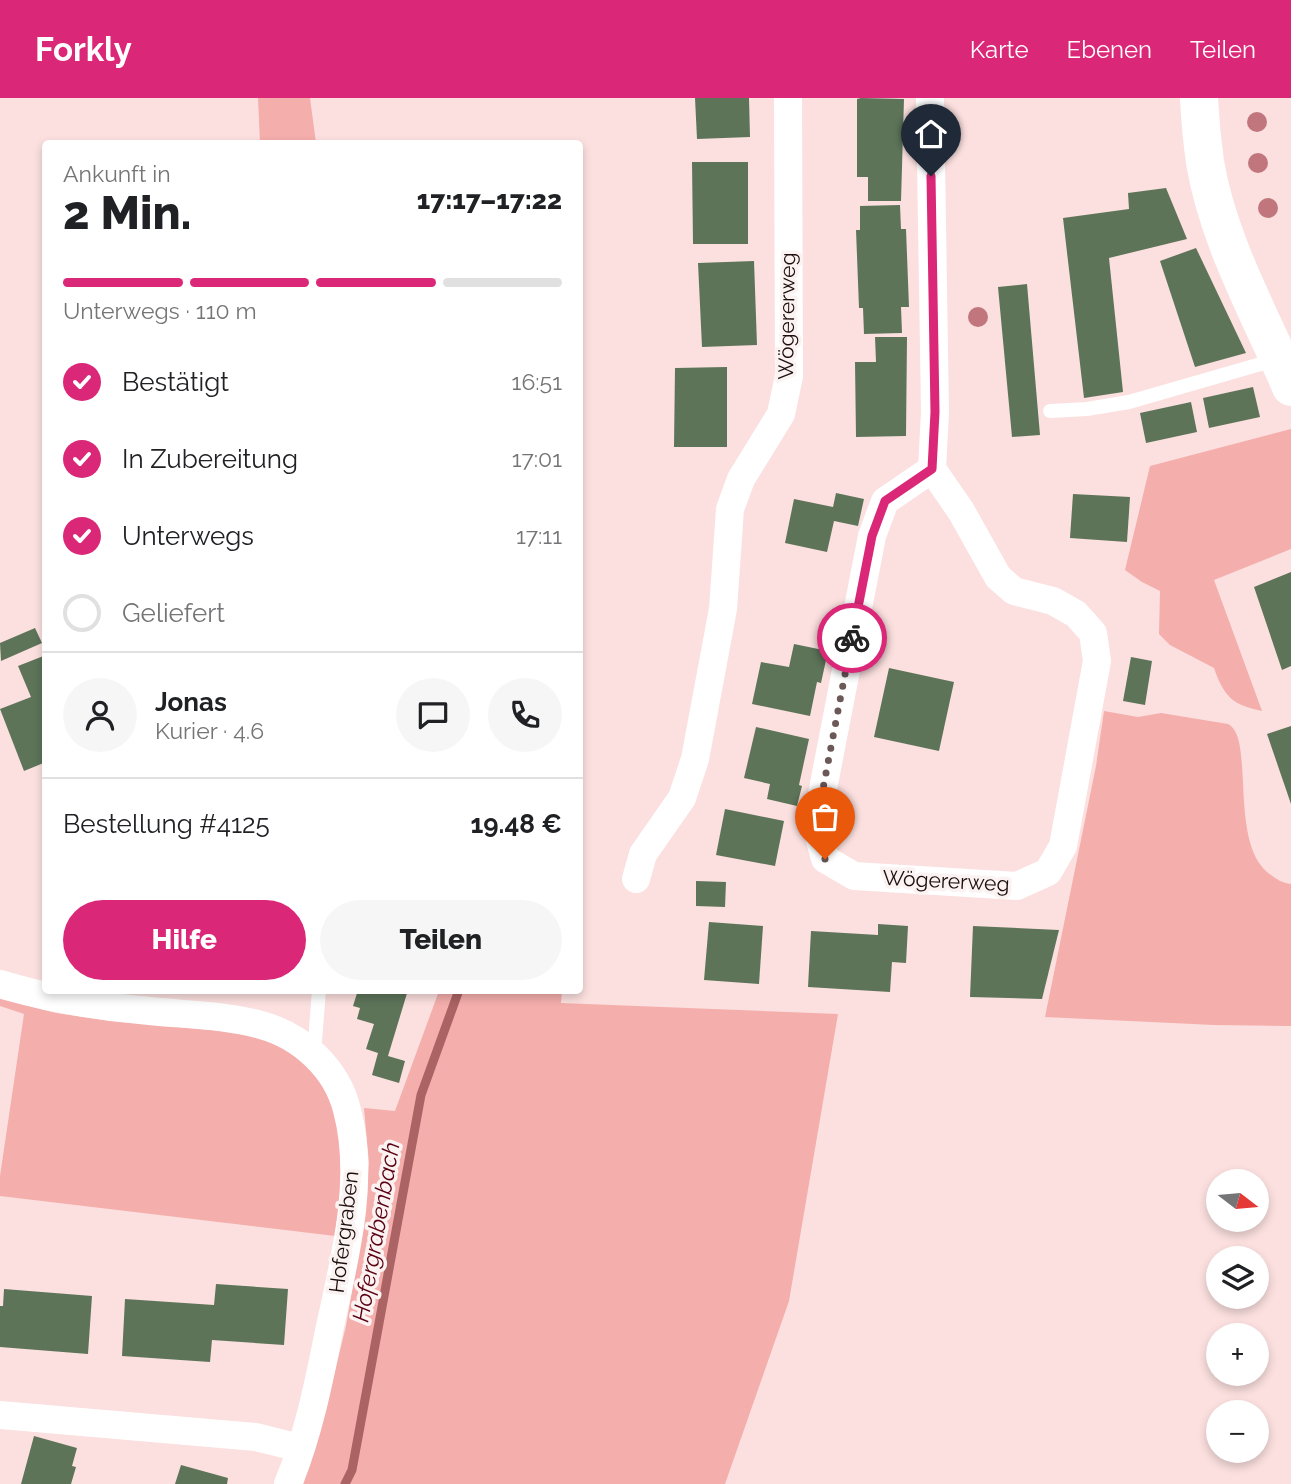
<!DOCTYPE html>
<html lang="de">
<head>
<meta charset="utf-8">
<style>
	:root { --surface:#fff; --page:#f6f6f6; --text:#202124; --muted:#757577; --line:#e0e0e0; --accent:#db2777 }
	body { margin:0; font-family:Raleway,sans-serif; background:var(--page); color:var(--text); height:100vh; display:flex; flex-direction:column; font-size:26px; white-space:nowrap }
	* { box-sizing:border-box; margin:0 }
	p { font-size:23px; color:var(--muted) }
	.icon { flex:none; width:38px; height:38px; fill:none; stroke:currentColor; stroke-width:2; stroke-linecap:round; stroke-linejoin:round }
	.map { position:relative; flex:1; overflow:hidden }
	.details { position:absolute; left:42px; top:42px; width:541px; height:854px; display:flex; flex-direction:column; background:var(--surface); border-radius:7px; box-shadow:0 4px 10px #0003 }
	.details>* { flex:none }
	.needle { width:46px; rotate:106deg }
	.buttons { position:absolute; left:1206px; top:1071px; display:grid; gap:14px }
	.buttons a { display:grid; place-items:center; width:63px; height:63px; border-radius:50%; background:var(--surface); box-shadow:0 4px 10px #0003; font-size:35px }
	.pin { position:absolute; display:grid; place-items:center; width:60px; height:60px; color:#fff; margin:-72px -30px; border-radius:50% 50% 50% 0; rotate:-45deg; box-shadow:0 0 7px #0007 }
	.pin .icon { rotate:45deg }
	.courier { position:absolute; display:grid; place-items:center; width:70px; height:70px; margin:-35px; border:5px solid #db2777; border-radius:50%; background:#fff; color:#222; box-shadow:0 2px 9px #0007 }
	.summary em { font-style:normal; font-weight:800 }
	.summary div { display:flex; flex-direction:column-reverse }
	.summary { display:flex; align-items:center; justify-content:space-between; height:119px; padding:0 21px }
	h1 { font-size:46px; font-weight:800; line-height:52px }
	.bar { display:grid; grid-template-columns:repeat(4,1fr); gap:10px 7px; align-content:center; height:84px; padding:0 21px }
	.bar i { height:9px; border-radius:5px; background:var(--line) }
	.bar .on { background:var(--accent) }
	.bar p { grid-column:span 4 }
	.line { display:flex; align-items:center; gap:18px; padding:0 21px; border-top:2px solid var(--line) }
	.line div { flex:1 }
	.round { display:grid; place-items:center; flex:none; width:74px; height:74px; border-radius:37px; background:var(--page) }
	ol { padding:0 21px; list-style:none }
	li { display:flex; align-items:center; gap:21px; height:77px }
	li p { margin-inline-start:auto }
	li .icon { padding:7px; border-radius:50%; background:var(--accent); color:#fff; stroke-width:4 }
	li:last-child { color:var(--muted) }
	li i { width:38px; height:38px; border:4px solid var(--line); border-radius:50% }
	.button { display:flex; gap:14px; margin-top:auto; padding:14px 21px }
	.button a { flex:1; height:80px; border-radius:42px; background:var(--accent); color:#fff; font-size:28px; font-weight:800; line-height:80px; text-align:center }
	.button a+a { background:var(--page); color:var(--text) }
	header { display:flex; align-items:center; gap:42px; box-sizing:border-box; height:98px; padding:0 35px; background:var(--accent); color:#fff }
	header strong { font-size:33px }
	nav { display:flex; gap:38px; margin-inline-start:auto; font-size:24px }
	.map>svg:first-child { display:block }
	.green { fill:#f4aeac }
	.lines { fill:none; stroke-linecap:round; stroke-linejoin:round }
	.stream { stroke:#ab6363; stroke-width:9 }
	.building { fill:#5d7459 }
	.lane { stroke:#fff; stroke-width:14 }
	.street { stroke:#fff; stroke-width:28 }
	.secondary { stroke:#fff; stroke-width:38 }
	.tree { fill:#c1767d }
	.done { stroke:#6b5857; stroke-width:7; stroke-dasharray:0 12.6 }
	.route { stroke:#db2777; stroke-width:9 }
	.labels { text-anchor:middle; stroke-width:7; stroke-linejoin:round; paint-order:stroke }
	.street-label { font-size:21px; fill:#1d0e0e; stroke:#fbf2f2 }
	.water-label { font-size:23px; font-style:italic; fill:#5a0011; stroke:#fbf2f2 }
</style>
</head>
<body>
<header>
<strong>Forkly</strong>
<nav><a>Karte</a><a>Ebenen</a><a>Teilen</a></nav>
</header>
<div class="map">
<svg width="1291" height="1386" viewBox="0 0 1291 1386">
	<rect width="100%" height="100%" fill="#fbe0df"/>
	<g class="green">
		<path d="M258 0H310L316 45H260Z"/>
		<path d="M1291 331V451L1214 482 1262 613C1233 607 1224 599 1214 570L1170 547 1159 536 1160 493 1142 484 1125 472 1150 368Z"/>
		<path d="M1104 613 1138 619 1161 615 1228 626C1255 639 1229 741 1267 774 1275 780 1281 785 1291 786V928L1214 927 1045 919 1096 668Z"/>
		<path d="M439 893H562L561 905 838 916 789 1203 725 1386H303L327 1306 346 1228 360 1145 369 1065 364 1010 395 1013Z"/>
		<path d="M0 901 56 915 112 923 244 935 280 948 309 967 335 1006 343 1074 335 1138 0 1098V1078L24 916 0 908Z"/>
	</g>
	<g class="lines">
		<path class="stream" d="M345 1386 352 1372 421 997 459 892"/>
	</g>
	<g class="building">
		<path d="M695 0H749L750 39 697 41Z"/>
		<path d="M861 0 904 1 901 103H868V79H857V1Z"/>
		<path d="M692 64H748V146H693Z"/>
		<path d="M1166 90 1187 141 1109 160 1123 294 1084 300 1063 120 1129 111 1128 95Z"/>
		<path d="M900 107 901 131H906L909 209H901L902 235 864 236 863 210H859L856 132H860V108Z"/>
		<path d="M1196 150 1246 255 1195 269 1160 163Z"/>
		<path d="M754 163 757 247 702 249 698 165Z"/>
		<path d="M1027 186 1040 337 1012 339 998 189Z"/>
		<path d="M875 239H907L906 338 856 339 855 264H876Z"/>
		<path d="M727 269V349H674L675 270Z"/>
		<path d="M1253 289 1260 319 1209 330 1203 300Z"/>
		<path d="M1191 304 1197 334 1146 345 1140 315Z"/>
		<path d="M836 395 864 401 858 428 834 423 827 454 785 445 794 401 833 409Z"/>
		<path d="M1073 396 1130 399 1127 444 1070 440Z"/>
		<path d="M1291 474V568L1282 572 1254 489Z"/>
		<path d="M35 530 42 545 1 563 0 545Z"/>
		<path d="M794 546 828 553 821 585 817 584 810 618 752 606 761 564 789 569Z"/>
		<path d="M46 557V664L24 673 0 611 31 599 18 568Z"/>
		<path d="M1131 559 1152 563 1145 607 1123 603Z"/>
		<path d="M889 570 954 584 939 653 874 639Z"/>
		<path d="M1291 628V706L1267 636Z"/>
		<path d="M756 629 809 641 799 687 802 688 797 708 767 701 770 686 744 680Z"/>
		<path d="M725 711 784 723 775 768 716 757Z"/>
		<path d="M696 783 726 784 725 809 696 808Z"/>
		<path d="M709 824 763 828 759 886 704 882Z"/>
		<path d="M878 826 908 828 906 865 892 864 890 894 808 889 811 833 878 837Z"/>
		<path d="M973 828 1059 832 1042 901 970 899Z"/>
		<path d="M358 892H408L388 958 405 963 399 985 372 977 378 955 366 951 374 926 357 921 360 910 353 908Z"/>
		<path d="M216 1186 288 1191 284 1247 212 1242 210 1264 122 1258 125 1201 214 1207Z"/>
		<path d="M4 1191 92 1198 88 1256 0 1249V1208H3Z"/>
		<path d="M34 1338 77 1350 72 1368 76 1369 71 1386H21Z"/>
		<path d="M181 1367 228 1380 227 1386H175Z"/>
	</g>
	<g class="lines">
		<g class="lane">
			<path d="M1050 313 1087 311 1129 304 1278 261"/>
			<path d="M314 956 319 892"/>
		</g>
		<g class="street">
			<path d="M930 0 935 314 932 371"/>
			<path d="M932 371 961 413 998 479 1014 493 1053 503 1076 516 1093 535 1097 563 1063 748 1048 774 1017 788 854 778 825 761 816 727 872 438 885 403Z"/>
			<path d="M636 781 643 756 682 700 695 661 723 511 730 411 741 381 781 316 789 278 788 0"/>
			<path d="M0 886C46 900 93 908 140 912 181 917 222 916 261 927 302 938 337 971 347 1012 366 1083 344 1163 329 1233 319 1284 308 1338 288 1386"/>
			<path d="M0 1317 256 1339 300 1350"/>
		</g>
		<path class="secondary" d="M1199 0C1200 21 1202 43 1205 64 1218 143 1260 216 1291 289"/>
	</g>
	<g class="tree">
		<circle cx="1257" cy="24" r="10"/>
		<circle cx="1258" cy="65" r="10"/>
		<circle cx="1268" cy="110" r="10"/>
		<circle cx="978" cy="219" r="10"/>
	</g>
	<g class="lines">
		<path class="done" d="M825 761 816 727 852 540"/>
		<path class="route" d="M852 540 872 438 885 403 932 371 935 314 931 78"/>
	</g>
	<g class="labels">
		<g class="street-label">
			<text transform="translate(787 218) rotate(-89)" y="7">Wögererweg</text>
			<text transform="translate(946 783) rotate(3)" y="7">Wögererweg</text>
			<text transform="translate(344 1134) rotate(-83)" y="7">Hofergraben</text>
		</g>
		<g class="water-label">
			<text transform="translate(376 1134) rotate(-80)" y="8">Hofergrabenbach</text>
		</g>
	</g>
</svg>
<div class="buttons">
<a><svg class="needle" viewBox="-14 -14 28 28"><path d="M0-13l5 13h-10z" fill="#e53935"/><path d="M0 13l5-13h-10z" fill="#757577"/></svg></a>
<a><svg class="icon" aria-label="layers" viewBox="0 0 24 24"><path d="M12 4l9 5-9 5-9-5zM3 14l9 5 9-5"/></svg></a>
<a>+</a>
<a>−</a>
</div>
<div class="pin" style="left:825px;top:761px;background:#ea580c"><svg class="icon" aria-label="bag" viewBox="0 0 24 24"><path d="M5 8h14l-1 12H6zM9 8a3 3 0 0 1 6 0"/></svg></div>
<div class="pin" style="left:931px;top:78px;background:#1f2937"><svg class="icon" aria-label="home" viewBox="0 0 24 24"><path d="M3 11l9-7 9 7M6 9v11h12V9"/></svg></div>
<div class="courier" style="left:852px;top:540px"><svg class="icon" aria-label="bike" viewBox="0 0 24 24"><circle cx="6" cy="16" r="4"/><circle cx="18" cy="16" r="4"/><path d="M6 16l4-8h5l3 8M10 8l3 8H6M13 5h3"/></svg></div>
<section class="details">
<div class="summary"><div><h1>2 Min.</h1><p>Ankunft in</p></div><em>17:17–17:22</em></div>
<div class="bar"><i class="on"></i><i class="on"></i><i class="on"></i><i></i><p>Unterwegs · 110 m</p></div>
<ol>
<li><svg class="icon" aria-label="check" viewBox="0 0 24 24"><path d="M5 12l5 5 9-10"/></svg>Bestätigt<p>16:51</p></li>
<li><svg class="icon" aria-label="check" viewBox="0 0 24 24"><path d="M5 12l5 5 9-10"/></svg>In Zubereitung<p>17:01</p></li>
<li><svg class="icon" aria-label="check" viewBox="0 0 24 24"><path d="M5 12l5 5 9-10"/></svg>Unterwegs<p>17:11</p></li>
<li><i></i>Geliefert</li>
</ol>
<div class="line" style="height:126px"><a class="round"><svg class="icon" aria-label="person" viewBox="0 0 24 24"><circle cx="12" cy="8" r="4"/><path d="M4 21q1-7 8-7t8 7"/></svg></a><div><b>Jonas</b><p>Kurier · 4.6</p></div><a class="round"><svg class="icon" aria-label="chat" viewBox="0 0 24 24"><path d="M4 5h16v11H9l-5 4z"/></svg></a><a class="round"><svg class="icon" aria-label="phone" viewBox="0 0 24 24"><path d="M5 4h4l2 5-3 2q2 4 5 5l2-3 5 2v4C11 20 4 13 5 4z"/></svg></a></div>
<div class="line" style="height:91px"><div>Bestellung #4125</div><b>19.48 €</b></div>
<div class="button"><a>Hilfe</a><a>Teilen</a></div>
</section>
</div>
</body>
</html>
